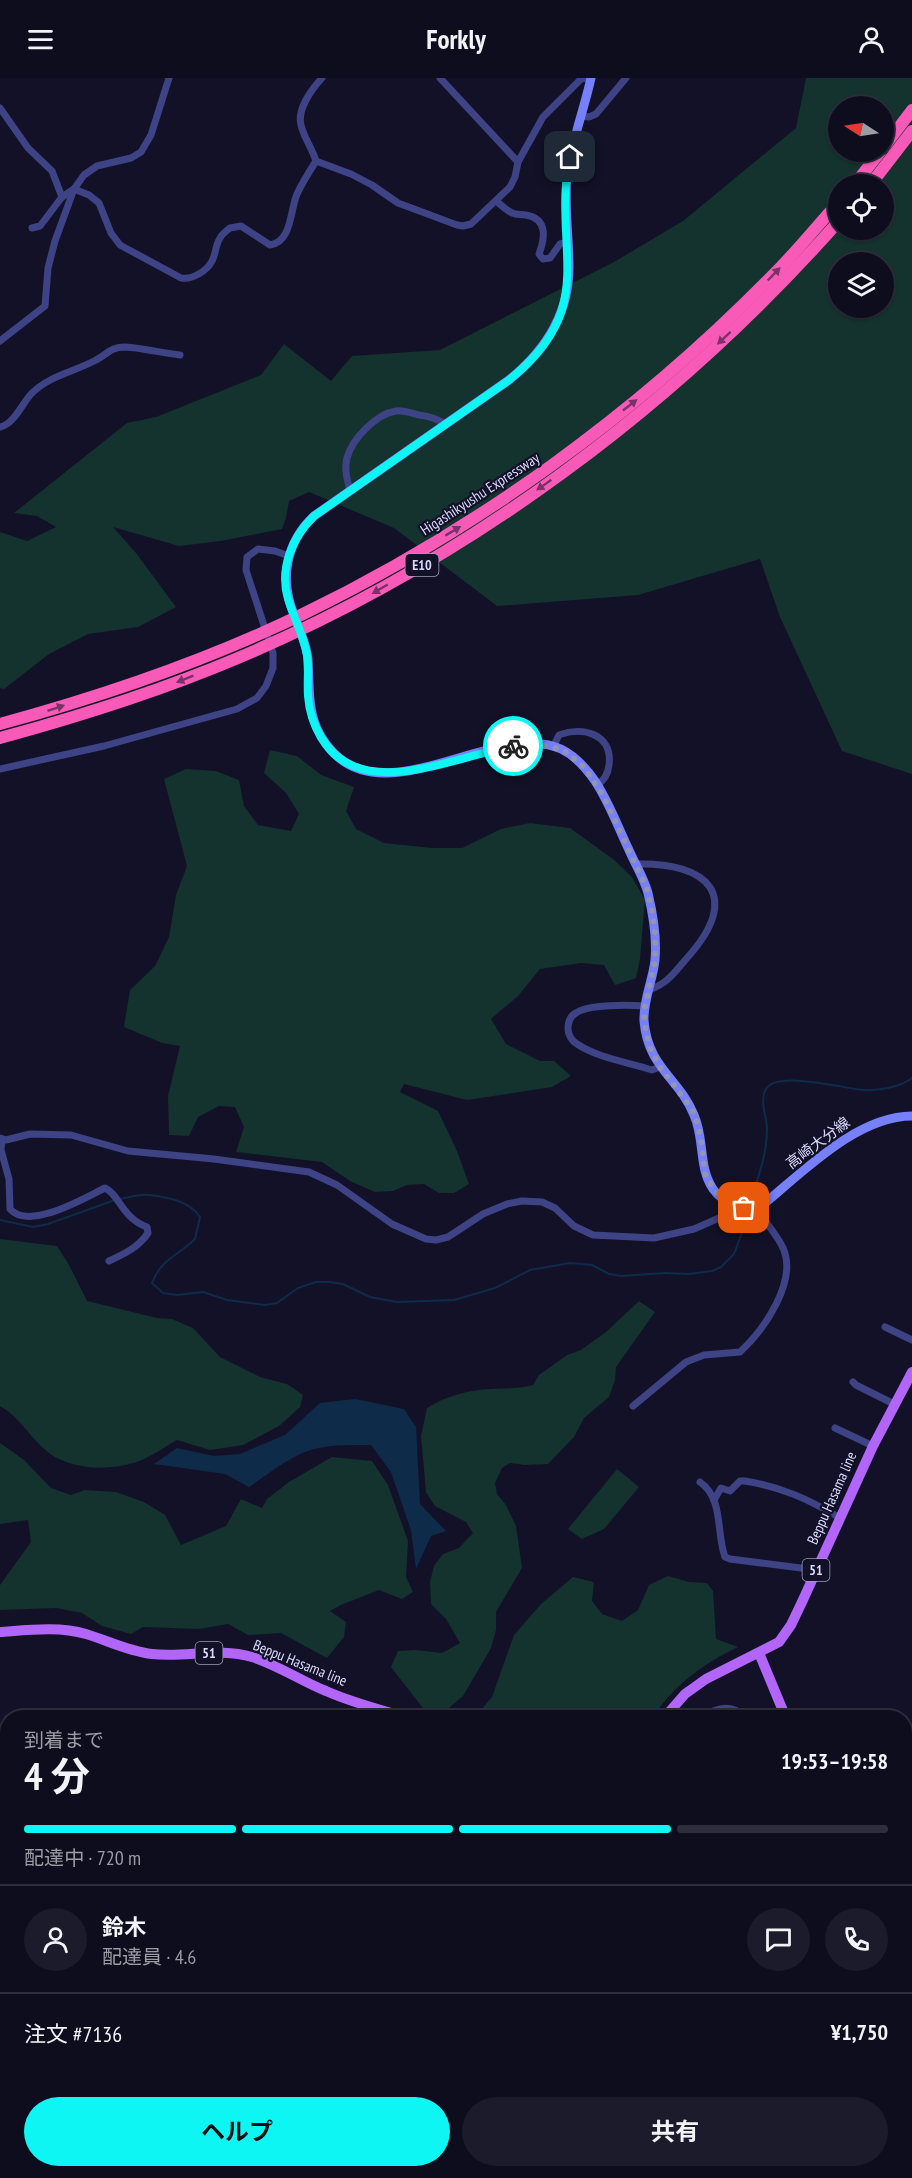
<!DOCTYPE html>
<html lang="ja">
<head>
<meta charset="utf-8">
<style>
	:root { --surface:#0e0d1e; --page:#1c1b2b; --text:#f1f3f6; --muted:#9b9ca4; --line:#2e2d3c; --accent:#0ef6f4 }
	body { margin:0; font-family:"PT Sans Narrow","Noto Sans JP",sans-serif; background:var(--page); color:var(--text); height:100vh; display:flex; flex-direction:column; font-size:22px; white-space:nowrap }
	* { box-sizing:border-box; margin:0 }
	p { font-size:20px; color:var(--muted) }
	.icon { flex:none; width:33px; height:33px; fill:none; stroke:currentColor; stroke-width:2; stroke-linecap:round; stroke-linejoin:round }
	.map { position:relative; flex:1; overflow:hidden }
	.sheet { position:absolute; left:0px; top:1632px; width:912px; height:468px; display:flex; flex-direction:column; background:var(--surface); border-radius:24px 24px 0 0; box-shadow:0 2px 4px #0004,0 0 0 2px var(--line) }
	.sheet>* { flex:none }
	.needle { width:39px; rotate:282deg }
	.buttons { position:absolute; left:828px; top:18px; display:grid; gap:12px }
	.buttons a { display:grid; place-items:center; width:66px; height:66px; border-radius:50%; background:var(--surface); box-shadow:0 2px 4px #0004,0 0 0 2px var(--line); font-size:30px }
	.pin { position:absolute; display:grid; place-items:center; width:51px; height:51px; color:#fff; margin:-26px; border-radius:12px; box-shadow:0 3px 9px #0006 }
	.courier { position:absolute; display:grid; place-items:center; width:60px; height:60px; margin:-30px; border:4px solid #0ef6f4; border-radius:50%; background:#fff; color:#222; box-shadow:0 2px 8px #0007 }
	.headline em { font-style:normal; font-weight:700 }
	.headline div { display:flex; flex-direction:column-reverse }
	.headline { display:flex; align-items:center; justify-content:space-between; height:102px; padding:0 24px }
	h1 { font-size:39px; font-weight:700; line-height:45px }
	.bar { display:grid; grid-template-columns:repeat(4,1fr); gap:9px 6px; align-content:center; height:72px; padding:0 24px }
	.bar i { height:8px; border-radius:4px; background:var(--line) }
	.bar .on { background:var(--accent) }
	.bar p { grid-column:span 4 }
	.line { display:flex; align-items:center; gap:15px; padding:0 24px; border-top:2px solid var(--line) }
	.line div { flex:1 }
	.round { display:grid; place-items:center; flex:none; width:63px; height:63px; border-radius:32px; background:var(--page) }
	.primary-button { display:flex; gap:12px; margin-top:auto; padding:12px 24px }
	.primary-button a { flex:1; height:69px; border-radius:36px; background:var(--accent); color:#111; font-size:24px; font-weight:700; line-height:69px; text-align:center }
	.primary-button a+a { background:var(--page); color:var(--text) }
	header { display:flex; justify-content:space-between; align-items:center; height:78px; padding:0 24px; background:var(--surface); font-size:27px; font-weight:700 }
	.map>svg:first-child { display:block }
	.green { fill:#14322e; fill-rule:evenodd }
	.water { fill:#0f2b4a }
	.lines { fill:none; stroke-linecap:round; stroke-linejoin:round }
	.stream { stroke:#0f2b4a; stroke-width:2 }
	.minor { stroke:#3e4385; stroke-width:7 }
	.secondary { stroke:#7580fa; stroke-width:9 }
	.primary { stroke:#b266f9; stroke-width:10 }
	.motorway { stroke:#f95ab7; stroke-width:12 }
	.oneway { fill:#7a3268 }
	.done { stroke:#9494b3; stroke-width:6; stroke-dasharray:0 10.8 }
	.route { stroke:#0ef6f4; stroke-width:8 }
	.labels { text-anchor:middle; stroke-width:4.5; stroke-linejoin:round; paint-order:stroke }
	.shield { fill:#131128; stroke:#9e9ebe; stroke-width:1.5 }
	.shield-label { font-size:14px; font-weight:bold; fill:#dadafe }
	.street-label { font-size:15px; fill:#dadafe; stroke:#131128 }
</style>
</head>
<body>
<header><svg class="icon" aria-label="menu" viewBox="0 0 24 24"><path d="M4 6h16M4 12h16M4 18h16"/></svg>Forkly<svg class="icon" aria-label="person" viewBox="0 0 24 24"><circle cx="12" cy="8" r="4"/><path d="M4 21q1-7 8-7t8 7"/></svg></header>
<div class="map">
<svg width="912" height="2100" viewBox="0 0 912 2100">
	<rect width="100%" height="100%" fill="#131128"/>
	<g class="green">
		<path d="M806 0H912V696L842 673 780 539 760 481 638 517 497 528 394 450 309 414 289 423 286 440 282 451 221 463 179 468 113 449 136 475 176 529 138 549 88 556 49 576 4 611 0 610V454L27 463 56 449 37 438 14 435 127 345 156 339 261 297 284 266 331 303 352 278 440 272 614 184 683 143 796 50ZM838 28H884V74H838ZM838 106H884V152H838ZM838 184H884V230H838Z"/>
		<path d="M270 672 297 678 321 697 354 709 346 733 356 751 384 765 432 770H462L501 751 530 745 570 750 613 781 632 799 645 822 640 881 636 900 615 907 604 887 581 885 540 891 518 918 491 941 506 966 540 983H554L571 998 552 1009 467 1022 404 1006 400 1014 438 1033 457 1073 469 1106 454 1115H439L424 1106 407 1107 393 1113 375 1114 350 1103 322 1084 236 1074 244 1049 235 1029 219 1028 198 1039 189 1058 169 1057 168 1018 180 968 162 965 124 949 130 912 155 888 169 859 176 817 187 788 164 701 186 691 216 693 239 702 244 728 258 747 291 753 299 736 286 715 264 695Z"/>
		<path d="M0 1161 57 1168 69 1187 87 1223 157 1240 172 1241 193 1250 220 1279 260 1299 287 1306 303 1317 300 1329 279 1348 243 1367 210 1372 177 1362C166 1368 155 1376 144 1381 114 1394 68 1394 43 1370 28 1356 18 1338 0 1328Z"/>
		<path d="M639 1223 655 1234 616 1289 615 1302 609 1319 584 1340 574 1359 548 1386 525 1387 510 1385 502 1390 495 1405 497 1416 506 1427 516 1448 522 1490 496 1534V1552L491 1570 480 1589 463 1618 444 1634H426L391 1589 398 1573 416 1572 442 1575 460 1565 446 1541 431 1526 430 1504 434 1488 443 1476 459 1470 473 1455 466 1444 435 1428 426 1414 421 1358 427 1330C446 1318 468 1312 491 1311 506 1310 518 1311 533 1307L539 1297 567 1277 581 1272 606 1254Z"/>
		<path d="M0 1365 24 1382 51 1410 71 1417 85 1412 116 1414 144 1424 165 1437 181 1467 226 1448 241 1421 262 1430 267 1421 289 1404 332 1379 372 1383 388 1407 408 1463 406 1499 413 1514 402 1521 379 1512 341 1527 330 1533 346 1544 344 1559 327 1580 281 1555 248 1557 228 1546 199 1551 143 1549 131 1556 102 1548 82 1535 56 1530 0 1532V1507L31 1464 28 1442 0 1446Z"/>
		<path d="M617 1391 639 1409 604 1451 582 1461 568 1451Z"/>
		<path d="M668 1498 689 1504 707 1505 713 1513 716 1561 738 1569C703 1586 674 1607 653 1639H475L492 1619 514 1557 541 1526 573 1499 594 1504 592 1523 602 1536 622 1543 638 1532 649 1507Z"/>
		<path d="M0 1647H8V2092H576L585 2100H0Z"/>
	</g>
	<path class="water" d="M355 1321 404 1331 416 1349 420 1426 446 1453 431 1458 416 1491 411 1452 391 1394 371 1367C350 1367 325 1366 305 1374 285 1382 267 1397 249 1409L225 1396 154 1386 177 1370 214 1378 240 1376 285 1357 320 1325Z"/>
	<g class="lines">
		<g class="stream">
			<path d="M121 1121C129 1119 140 1116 149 1117 167 1119 190 1123 200 1139L195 1161C179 1177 161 1181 152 1205L163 1215 178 1217 203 1214 227 1222 265 1227 277 1225 298 1210 316 1204H329L343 1206 370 1219 397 1224 454 1222 495 1210 530 1192 570 1185 592 1187 609 1196 621 1198 665 1195 688 1196 712 1193 721 1189 734 1176 743 1152 747 1132"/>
			<path d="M749 1127C757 1102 767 1078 767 1051 767 1039 759 1023 766 1011 777 992 846 1011 864 1012 879 1013 900 1009 912 1000"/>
			<path d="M0 1142 33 1149 48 1146 115 1122"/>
			<path d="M904 2018 912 2021"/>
		</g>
		<g class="minor">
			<path d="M440 0 518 84"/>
			<path d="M0 30 28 70 52 93 62 119"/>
			<path d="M581 38 589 39 596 36 626 0"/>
			<path d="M316 83 351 96 372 107 398 125 457 147 463 148 471 146 510 109 515 99 518 84 543 39 581 1 587 0"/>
			<path d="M496 123C501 127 506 132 512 135 517 137 521 136 526 137 548 141 545 160 539 176L543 181 550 180 560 166 568 164"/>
			<path d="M32 150 40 148 62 119 74 111 84 97 97 88 131 80 141 74 151 57 169 0"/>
			<path d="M0 263 45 228 48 190 55 163 74 111 89 117 99 125 111 155 120 167 181 200C192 202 207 193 212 183 216 176 215 168 220 160 222 156 226 153 230 150L241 148 270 167C292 164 290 132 297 116 302 105 309 94 316 83 312 70 304 60 301 47 297 31 312 11 322 0"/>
			<path d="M0 349C14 346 22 326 31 316 50 297 74 294 96 282 108 276 110 269 125 269 143 270 162 275 180 277"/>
			<path d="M350 412C347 401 344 391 347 380 352 361 376 336 396 333 403 332 411 335 419 337 429 338 436 340 445 346"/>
			<path d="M553 669 559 657C583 648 613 656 609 687 608 696 605 702 597 707"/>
			<path d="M0 691 104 668 237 631 257 620 266 608 273 590V575L246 492 247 479 258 471 275 473 289 478"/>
			<path d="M635 786C709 784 743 818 687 880 674 895 668 905 649 912"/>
			<path d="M645 928C629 927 588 926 576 935 570 938 568 944 568 951 568 957 572 963 577 966 598 980 628 984 652 992L660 989"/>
			<path d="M0 1060 6 1062 30 1056 71 1057 128 1073 214 1081 309 1094 337 1107 392 1146 426 1161 436 1162 448 1159 483 1136 507 1126 522 1123 542 1124 555 1130 574 1148 593 1157 654 1160 694 1151 719 1140 743 1141 749 1138 753 1131"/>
			<path d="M2 1061 1 1072 9 1101 10 1131C29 1153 84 1120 105 1110 119 1116 122 1140 147 1149L148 1155C139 1169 124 1176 109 1183"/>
			<path d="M885 1249 912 1262"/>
			<path d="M853 1304 856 1307 894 1326"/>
			<path d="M633 1328 686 1284 704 1277 740 1274C764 1252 798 1203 783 1170 777 1156 764 1145 759 1130"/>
			<path d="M835 1350 873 1368"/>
			<path d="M700 1404C724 1421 716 1455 725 1479L730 1481 816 1492"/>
			<path d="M714 1422 721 1410 730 1413 740 1403H745C782 1409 808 1421 840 1440"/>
			<path d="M695 1640C714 1632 731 1623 746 1640"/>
			<path d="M912 1689V1721"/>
			<path d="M904 1779C912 1765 909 1745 912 1729"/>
			<path d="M904 1919 912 1898"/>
			<path d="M904 2057 912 2064"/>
		</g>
		<path class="secondary" d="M591 0C584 32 571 65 567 98 564 128 569 159 569 189 569 236 545 273 509 302L314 438C285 465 280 502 294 537 299 552 307 566 308 582 310 612 306 639 326 666 381 742 493 641 561 671 576 678 586 690 595 703 609 724 618 749 629 772 635 786 644 800 648 815 653 836 657 860 655 882 653 902 643 922 644 943 648 990 679 1000 694 1037 705 1061 698 1089 713 1111 723 1125 742 1133 759 1130 801 1096 856 1038 912 1038"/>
		<g class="primary">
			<path d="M0 1554C28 1552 59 1548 86 1556 109 1563 128 1573 152 1576 185 1580 219 1569 252 1579 278 1587 301 1603 326 1613 353 1625 381 1632 409 1640"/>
			<path d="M759 1575 786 1640"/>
			<path d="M664 1640 685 1616 706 1601 779 1564 791 1547 802 1524 873 1368 912 1294"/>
			<path d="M881 2092 882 2100"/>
		</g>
		<g class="motorway">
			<path d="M884 69 912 32"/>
			<path d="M855 106 880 74"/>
			<path d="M871 106 912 53"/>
			<path d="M0 646C103 618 206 583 303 536 478 451 638 335 774 196 797 173 817 148 838 125"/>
			<path d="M0 660C81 638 160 613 238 580 467 483 674 329 838 144"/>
		</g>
	</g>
	<defs><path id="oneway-solid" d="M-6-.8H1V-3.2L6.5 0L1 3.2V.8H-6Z" transform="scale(1.5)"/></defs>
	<g class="oneway">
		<use href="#oneway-solid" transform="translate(774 196) rotate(-46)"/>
		<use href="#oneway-solid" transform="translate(724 260) rotate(137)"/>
		<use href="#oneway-solid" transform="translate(630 327) rotate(-38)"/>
		<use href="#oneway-solid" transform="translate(544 407) rotate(145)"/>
		<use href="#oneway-solid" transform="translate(453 453) rotate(-31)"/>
		<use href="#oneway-solid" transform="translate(380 511) rotate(150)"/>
		<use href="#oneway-solid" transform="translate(185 601) rotate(158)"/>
		<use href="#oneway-solid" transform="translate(56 630) rotate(-18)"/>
	</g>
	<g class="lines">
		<path class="done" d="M513 668 536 666 563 672 584 689 603 717 647 811 652 832 655 855V883L645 928 644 943 650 970 660 989 686 1023 695 1037 701 1060 705 1096 715 1113 728 1125 744 1130"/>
		<path class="route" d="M513 668C465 677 399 707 353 688 326 677 310 646 308 618 307 604 309 590 307 577 304 558 294 540 288 521 279 491 292 459 314 438L509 302C602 227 551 172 570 79"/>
	</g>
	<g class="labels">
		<g class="shield">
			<rect x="405.5" y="476" width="33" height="22" rx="4.5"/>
			<rect x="802.5" y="1481" width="27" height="22" rx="4.5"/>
			<rect x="195.5" y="1564" width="27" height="22" rx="4.5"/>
		</g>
		<g class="shield-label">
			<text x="422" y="492">E10</text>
			<text x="816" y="1497">51</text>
			<text x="209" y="1580">51</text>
		</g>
		<g class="street-label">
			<text transform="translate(480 416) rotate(-33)" y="5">Higashikyushu Expressway</text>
			<text transform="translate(818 1065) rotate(-37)" y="5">高崎大分線</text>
			<text transform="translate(832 1420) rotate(-66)" y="5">Beppu Hasama line</text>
			<text transform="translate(300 1585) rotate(22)" y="5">Beppu Hasama line</text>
		</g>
	</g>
</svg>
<div class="buttons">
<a><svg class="needle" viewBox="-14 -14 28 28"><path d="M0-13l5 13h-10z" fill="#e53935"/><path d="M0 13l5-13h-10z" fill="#9b9ca4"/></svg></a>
<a><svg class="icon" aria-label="locate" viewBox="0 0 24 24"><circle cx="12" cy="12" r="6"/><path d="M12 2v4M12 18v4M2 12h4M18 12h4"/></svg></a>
<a><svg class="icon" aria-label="layers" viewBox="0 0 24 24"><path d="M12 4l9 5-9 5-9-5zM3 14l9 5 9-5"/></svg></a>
</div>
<div class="pin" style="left:744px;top:1130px;background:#ea580c"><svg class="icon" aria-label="bag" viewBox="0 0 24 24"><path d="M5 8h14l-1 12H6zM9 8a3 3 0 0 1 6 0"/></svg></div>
<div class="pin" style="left:570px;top:79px;background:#1f2937"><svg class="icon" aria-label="home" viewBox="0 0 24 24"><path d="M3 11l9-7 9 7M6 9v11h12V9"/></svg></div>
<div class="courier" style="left:513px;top:668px"><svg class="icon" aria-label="bike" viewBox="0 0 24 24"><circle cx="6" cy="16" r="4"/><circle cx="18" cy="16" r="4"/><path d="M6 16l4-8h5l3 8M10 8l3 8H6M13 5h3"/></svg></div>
<section class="sheet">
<div class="headline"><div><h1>4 分</h1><p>到着まで</p></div><em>19:53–19:58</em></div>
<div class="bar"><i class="on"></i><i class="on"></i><i class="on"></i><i></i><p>配達中 · 720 m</p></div>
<div class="line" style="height:108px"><a class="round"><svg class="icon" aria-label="person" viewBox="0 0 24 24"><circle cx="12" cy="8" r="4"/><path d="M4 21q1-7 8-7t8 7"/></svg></a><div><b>鈴木</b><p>配達員 · 4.6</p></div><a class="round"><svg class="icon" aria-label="chat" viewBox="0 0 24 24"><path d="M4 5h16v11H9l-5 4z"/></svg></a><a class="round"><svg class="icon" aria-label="phone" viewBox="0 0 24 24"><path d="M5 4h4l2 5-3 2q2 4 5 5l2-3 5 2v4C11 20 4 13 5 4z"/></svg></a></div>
<div class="line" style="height:78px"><div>注文 #7136</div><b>¥1,750</b></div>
<div class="primary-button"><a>ヘルプ</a><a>共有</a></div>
</section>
</div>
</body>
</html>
